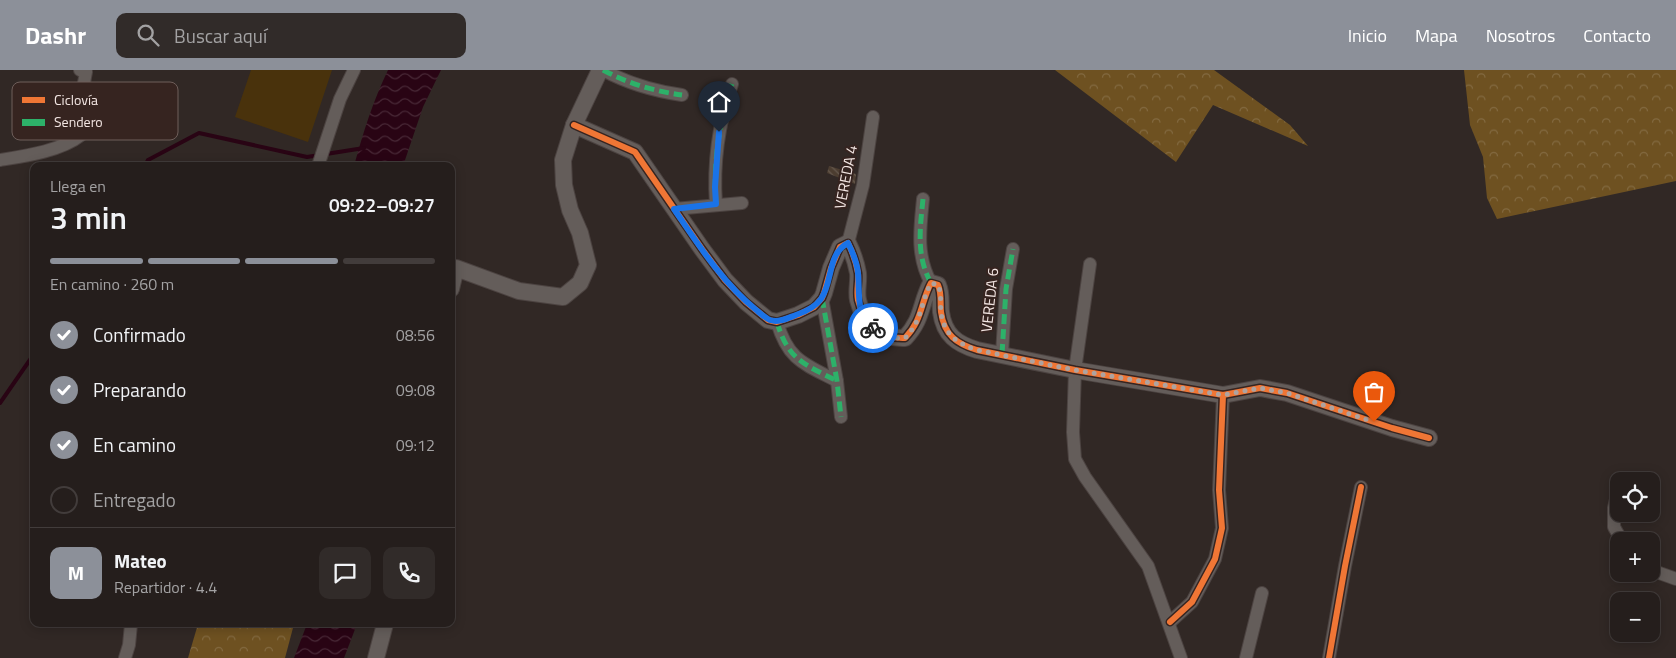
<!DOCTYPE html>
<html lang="es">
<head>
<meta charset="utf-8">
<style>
	:root { --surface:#251e1c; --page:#312b29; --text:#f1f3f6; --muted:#a3a2a3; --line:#423c3b; --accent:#8c9099 }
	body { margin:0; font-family:"Titillium Web",sans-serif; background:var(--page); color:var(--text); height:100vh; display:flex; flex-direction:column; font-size:19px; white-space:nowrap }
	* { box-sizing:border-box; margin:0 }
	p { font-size:16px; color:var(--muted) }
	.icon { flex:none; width:28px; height:28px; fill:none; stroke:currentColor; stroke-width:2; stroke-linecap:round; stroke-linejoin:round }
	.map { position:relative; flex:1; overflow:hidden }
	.drawer { position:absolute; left:30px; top:92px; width:425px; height:465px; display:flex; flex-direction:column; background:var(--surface); border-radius:10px; box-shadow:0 2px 12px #0003,0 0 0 1px var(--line) }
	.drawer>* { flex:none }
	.fabs { position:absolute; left:1610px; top:402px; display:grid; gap:10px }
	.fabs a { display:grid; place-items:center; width:50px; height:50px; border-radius:10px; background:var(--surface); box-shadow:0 2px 12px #0003,0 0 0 1px var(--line); font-size:25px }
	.pin { position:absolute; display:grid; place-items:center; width:42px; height:42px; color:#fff; margin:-51px -21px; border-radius:50% 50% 50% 0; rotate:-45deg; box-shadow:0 0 5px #0007 }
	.pin .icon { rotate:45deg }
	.courier { position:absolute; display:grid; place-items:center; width:50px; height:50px; margin:-25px; border:4px solid #1a73e8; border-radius:50%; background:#fff; color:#222; box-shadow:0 1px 6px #0007 }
	.summary em { font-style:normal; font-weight:600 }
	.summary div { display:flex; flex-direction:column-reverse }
	.summary { display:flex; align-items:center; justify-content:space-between; height:85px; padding:0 20px }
	h1 { font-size:32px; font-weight:600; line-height:38px }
	.bar { display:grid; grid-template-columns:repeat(4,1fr); gap:8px 5px; align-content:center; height:60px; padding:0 20px }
	.bar i { height:6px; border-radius:4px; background:var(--line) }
	.bar .on { background:var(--accent) }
	.bar p { grid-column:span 4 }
	.line { display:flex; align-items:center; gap:12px; padding:0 20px; border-top:1px solid var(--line) }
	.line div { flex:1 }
	.round { display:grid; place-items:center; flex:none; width:52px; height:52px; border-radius:10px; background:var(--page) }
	ol { padding:0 20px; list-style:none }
	li { display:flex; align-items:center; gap:15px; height:55px }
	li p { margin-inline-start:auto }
	li .icon { padding:5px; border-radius:50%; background:var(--accent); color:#fff; stroke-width:4 }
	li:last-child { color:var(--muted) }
	li i { width:28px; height:28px; border:2px solid var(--line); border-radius:50% }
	header { display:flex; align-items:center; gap:30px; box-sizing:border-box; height:70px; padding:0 25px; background:var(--accent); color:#fff }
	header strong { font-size:24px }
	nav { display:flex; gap:28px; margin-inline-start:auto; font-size:18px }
	.search { width:350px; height:45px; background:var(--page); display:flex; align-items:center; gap:12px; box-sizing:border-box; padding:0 18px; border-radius:10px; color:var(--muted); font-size:19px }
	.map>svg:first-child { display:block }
	.green { fill:#49320c }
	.forest { fill:url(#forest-crowns) }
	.water { fill:url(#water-waves) }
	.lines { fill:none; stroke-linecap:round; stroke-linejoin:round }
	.stream { stroke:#290414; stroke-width:4 }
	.building { fill:url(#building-back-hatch) }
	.minor-casing { stroke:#4c4341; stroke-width:14 }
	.tertiary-casing { stroke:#4c4341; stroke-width:18 }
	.minor { stroke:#645d5a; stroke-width:12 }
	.tertiary { stroke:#645d5a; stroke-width:16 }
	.quiet { stroke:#2db169; stroke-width:5; stroke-dasharray:10 5; stroke-linecap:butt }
	.cycleway-casing { stroke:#362420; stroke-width:9 }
	.cycleway { stroke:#f07635; stroke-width:6 }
	.done { stroke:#aea3a0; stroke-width:5; stroke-dasharray:0 9 }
	.route { stroke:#1a73e8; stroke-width:6 }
	.labels { text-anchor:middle; stroke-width:4; stroke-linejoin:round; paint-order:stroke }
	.street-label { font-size:15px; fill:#f2e5e2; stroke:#362420 }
	.key { fill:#362420; stroke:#6e5e5a; stroke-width:1 }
	.key-label { font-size:14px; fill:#f2e5e2 }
</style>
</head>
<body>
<header>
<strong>Dashr</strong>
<div class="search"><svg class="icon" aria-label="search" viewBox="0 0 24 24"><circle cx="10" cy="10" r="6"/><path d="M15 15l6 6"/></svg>Buscar aquí</div>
<nav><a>Inicio</a><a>Mapa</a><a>Nosotros</a><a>Contacto</a></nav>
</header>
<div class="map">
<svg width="1676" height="588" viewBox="0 0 1676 588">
	<defs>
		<pattern id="forest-crowns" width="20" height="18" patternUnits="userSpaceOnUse" patternTransform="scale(1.25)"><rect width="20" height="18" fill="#6e5121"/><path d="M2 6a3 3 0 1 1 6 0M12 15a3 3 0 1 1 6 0" fill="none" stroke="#836a41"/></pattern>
		<pattern id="water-waves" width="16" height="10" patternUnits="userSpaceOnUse" patternTransform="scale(1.25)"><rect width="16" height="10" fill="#290414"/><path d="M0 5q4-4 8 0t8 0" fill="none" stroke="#482836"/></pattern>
		<pattern id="building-back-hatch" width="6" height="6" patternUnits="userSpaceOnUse" patternTransform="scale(1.25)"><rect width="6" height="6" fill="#4c3d30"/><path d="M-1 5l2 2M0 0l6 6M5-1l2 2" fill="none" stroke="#66594e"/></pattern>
	</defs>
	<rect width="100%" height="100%" fill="#312825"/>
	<path class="green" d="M251 0H332L308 72 235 47Z"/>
	<g class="forest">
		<path d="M1055 0H1214L1290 55 1308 76 1213 35 1176 92Z"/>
		<path d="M1464 0H1676V111L1497 149 1487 128 1483 87 1470 55Z"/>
		<path d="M198 554H294L285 588H188Z"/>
	</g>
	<g class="water">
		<path d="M388 0H441L423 37 403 96H354C363 63 373 31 388 0Z"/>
		<path d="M307 554H357L344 588H294Z"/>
	</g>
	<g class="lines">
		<g class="stream">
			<path d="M145 96 148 90 199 63 307 87 364 78"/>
			<path d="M0 333 34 284"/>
		</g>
	</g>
	<path class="building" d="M829 96 856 104 855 114 827 103Z"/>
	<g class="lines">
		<defs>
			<g id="minor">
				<path d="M603 0C629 14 654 21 682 25"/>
				<path d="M0 90C25 86 61 81 81 65L83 18 86 2 80 0"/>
				<path d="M318 96 340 29 354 0"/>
				<path d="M923 129C920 159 916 186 931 213"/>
				<path d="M716 134C713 93 719 52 732 14"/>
				<path d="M674 139 742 133"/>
				<path d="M848 173 863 115 873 47"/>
				<path d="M1090 194 1075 300 1073 362 1075 389 1085 407 1148 496 1181 588"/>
				<path d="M822 228 837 311 841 347"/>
				<path d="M777 252C788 290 804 294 837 311"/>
				<path d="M1002 284 1006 219 1013 179"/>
				<path d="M1619 416 1614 438V457L1622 471"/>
				<path d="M1651 500 1676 509"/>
				<path d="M1170 552 1192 532 1215 489 1222 458 1219 420 1223 325"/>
				<path d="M125 588 129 575 131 554"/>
				<path d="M1246 588 1262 523"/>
				<path d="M1329 588 1345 496 1361 417"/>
			</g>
			<g id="tertiary">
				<path d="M574 55 635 82 702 179 725 210 746 232 768 250 777 252 798 245 814 237 822 228 824 223 831 198 840 177 848 173C853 183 856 192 858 203 859 212 856 221 858 230 864 255 880 269 905 268 923 249 920 234 931 213L938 215C942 224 940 233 941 242 944 265 957 274 977 280L1075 300 1223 325 1260 318 1287 323 1392 358 1429 368"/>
				<path d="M451 219 456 198 519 221 563 227 580 213 588 195 580 163 570 140 564 115 563 90 574 55 600 0"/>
				<path d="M376 588 385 554"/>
			</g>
		</defs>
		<use href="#minor" class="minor-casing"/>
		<use href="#tertiary" class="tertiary-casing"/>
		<use href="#minor" class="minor"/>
		<use href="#tertiary" class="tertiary"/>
		<g class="quiet">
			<path d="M603 0C629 14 654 21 682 25"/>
			<path d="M923 129C920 159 916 186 931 213"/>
			<path d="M716 134C713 93 719 52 732 14"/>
			<path d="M822 228 837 311 841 347"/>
			<path d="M777 252C788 290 804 294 837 311"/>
			<path d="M1002 284 1006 219 1013 179"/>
		</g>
		<defs>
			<g id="cycleway">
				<path d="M574 55 635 82 702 179 725 210 746 232 768 250 777 252 798 245 814 237 822 228 824 223 831 198 840 177 848 173C853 183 856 192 858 203 859 212 856 221 858 230 864 255 880 269 905 268 923 249 920 234 931 213L938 215C942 224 940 233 941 242 944 265 957 274 977 280L1075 300 1223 325 1260 318 1287 323 1392 358 1429 368"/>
				<path d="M1170 552 1192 532 1215 489 1222 458 1219 420 1223 325"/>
				<path d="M1329 588 1345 496 1361 417"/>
			</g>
		</defs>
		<use href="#cycleway" class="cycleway-casing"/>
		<use href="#cycleway" class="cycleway"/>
	</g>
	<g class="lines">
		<path class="done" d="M873 258 891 268H905C923 249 920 234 931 213L938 215C942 224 940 233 941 242 944 265 957 273 977 280L1075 300 1223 325 1260 318 1287 323 1374 352"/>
		<path class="route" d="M719 62 715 117 716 134 674 139C698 174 722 212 755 239 760 243 765 248 770 250 779 253 788 248 796 245 805 242 815 237 821 229 833 212 827 184 848 173 853 183 857 192 858 203 860 222 855 244 873 258"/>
	</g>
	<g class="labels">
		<g class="street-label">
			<text transform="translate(846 107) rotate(-79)" y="5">VEREDA 4</text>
			<text transform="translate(990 230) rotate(-84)" y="5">VEREDA 6</text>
		</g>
	</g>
	<rect x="12" y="12" width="166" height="58" rx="8" class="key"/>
	<rect x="22" y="27" width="23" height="6" fill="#f07635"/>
	<rect x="22" y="49" width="23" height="7" fill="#2db169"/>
	<g class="key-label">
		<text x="54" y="35">Ciclovía</text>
		<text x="54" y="57">Sendero</text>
	</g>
</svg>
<div class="fabs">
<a><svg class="icon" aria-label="locate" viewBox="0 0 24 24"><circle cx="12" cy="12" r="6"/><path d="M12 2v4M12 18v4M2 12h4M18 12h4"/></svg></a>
<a>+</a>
<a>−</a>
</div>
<div class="pin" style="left:1374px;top:352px;background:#ea580c"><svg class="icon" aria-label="bag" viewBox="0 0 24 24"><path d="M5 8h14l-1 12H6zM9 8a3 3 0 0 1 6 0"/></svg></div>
<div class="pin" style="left:719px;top:62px;background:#1f2937"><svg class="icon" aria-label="home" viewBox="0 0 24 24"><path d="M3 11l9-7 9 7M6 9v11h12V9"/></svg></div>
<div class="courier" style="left:873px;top:258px"><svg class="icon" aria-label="bike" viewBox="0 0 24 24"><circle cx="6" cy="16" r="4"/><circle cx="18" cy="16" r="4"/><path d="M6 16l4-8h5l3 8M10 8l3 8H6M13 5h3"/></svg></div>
<section class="drawer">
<div class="summary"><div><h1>3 min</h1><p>Llega en</p></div><em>09:22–09:27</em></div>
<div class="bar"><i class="on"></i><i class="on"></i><i class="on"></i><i></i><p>En camino · 260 m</p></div>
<ol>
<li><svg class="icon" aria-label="check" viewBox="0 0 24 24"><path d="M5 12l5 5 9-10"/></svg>Confirmado<p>08:56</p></li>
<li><svg class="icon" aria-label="check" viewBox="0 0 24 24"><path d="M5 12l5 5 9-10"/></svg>Preparando<p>09:08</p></li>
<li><svg class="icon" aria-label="check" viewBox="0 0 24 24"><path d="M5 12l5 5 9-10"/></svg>En camino<p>09:12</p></li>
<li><i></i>Entregado</li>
</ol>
<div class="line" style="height:90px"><b class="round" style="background:var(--accent);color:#fff">M</b><div><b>Mateo</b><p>Repartidor · 4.4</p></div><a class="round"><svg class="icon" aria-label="chat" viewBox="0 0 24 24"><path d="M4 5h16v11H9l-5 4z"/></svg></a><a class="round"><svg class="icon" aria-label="phone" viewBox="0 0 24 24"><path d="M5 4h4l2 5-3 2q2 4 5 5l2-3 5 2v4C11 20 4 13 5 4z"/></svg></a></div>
</section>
</div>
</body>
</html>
